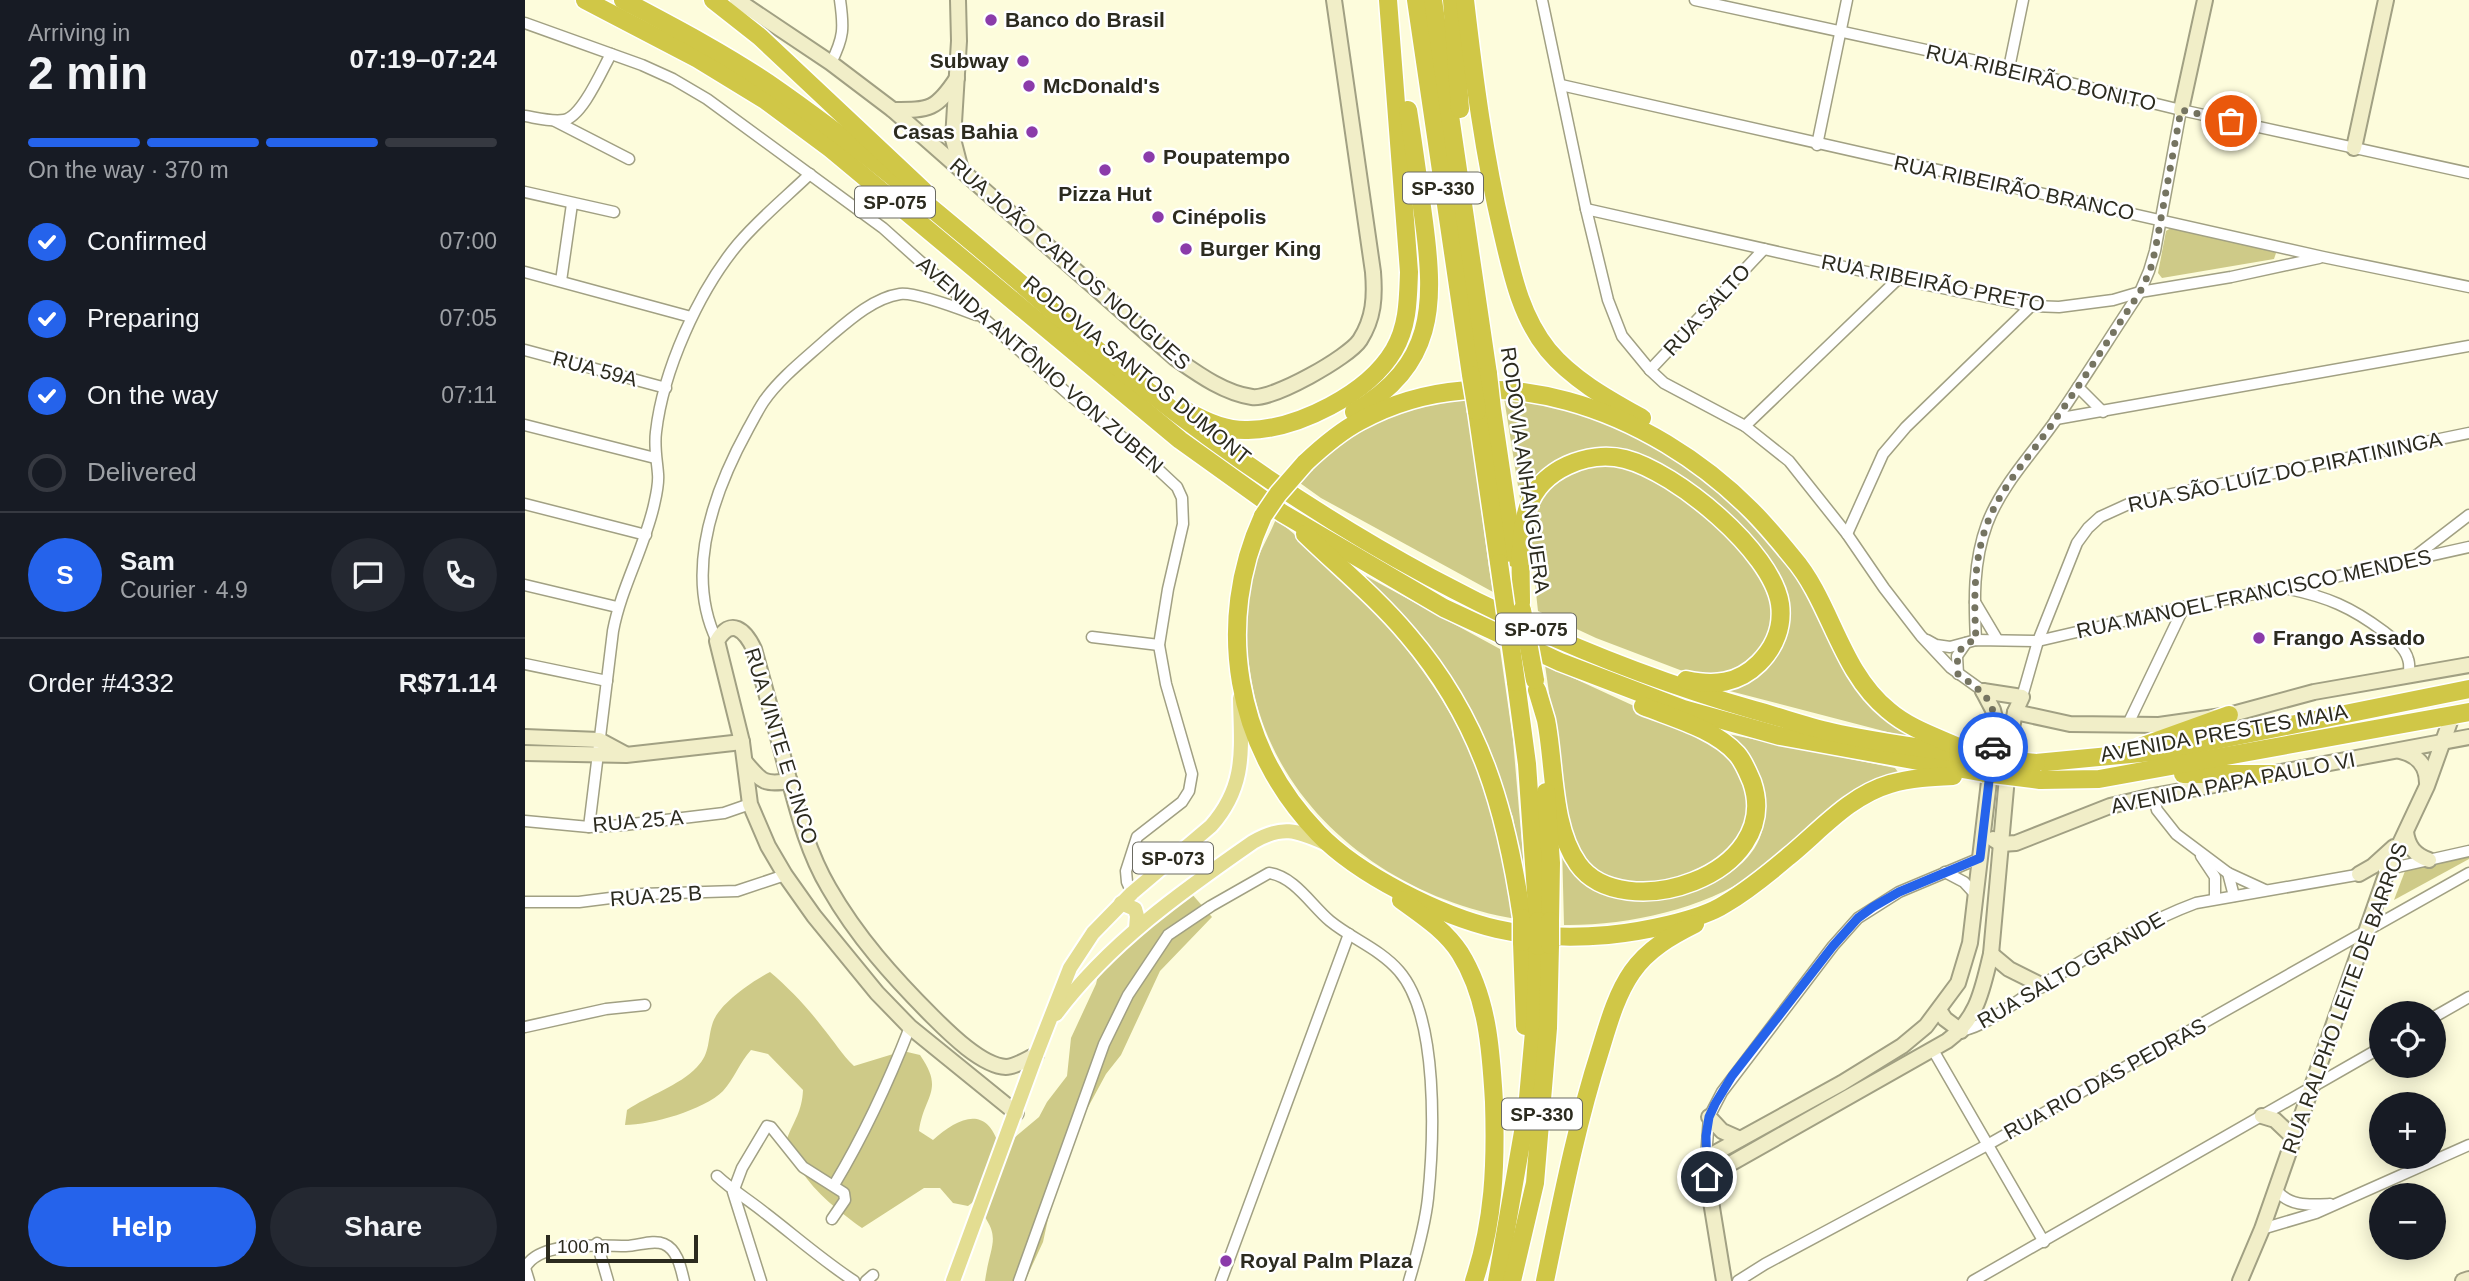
<!DOCTYPE html>
<html lang="en">
<head>
<meta charset="utf-8">
<style>
	:root { --surface:#171b24; --page:#242831; --text:#f1f3f6; --muted:#9ea1a6; --line:#363941; --accent:#2563eb }
	body { margin:0; font-family:Arial,sans-serif; background:var(--page); color:var(--text); height:100vh; display:flex; flex-direction:column; font-size:26px; white-space:nowrap }
	* { box-sizing:border-box; margin:0 }
	p { font-size:23px; color:var(--muted) }
	.icon { flex:none; width:38px; height:38px; fill:none; stroke:currentColor; stroke-width:2; stroke-linecap:round; stroke-linejoin:round }
	.map { position:relative; flex:1; overflow:hidden }
	.details { display:flex; flex-direction:column; background:var(--surface); width:525px }
	.details>* { flex:none }
	.tools { position:absolute; left:1844px; top:1001px; display:grid; gap:14px }
	.tools a { display:grid; place-items:center; width:77px; height:77px; border-radius:50%; background:var(--surface); box-shadow:0 4px 18px #0003; font-size:35px }
	.scale { position:absolute; left:21px; bottom:18px; width:152px; box-sizing:border-box; padding-left:7px; border:4px solid #2c2b1f; border-top:0; font-size:19px; line-height:24px; white-space:nowrap; color:#2c2b1f; -webkit-text-stroke:5px #fff; paint-order:stroke }
	.pin { position:absolute; display:grid; place-items:center; width:60px; height:60px; color:#fff; margin:-30px; border:4px solid #fff; border-radius:50%; box-shadow:0 2px 7px #0007 }
	.courier { position:absolute; display:grid; place-items:center; width:70px; height:70px; margin:-35px; border:5px solid #2563eb; border-radius:50%; background:#fff; color:#222; box-shadow:0 2px 9px #0007 }
	.overview em { font-style:normal; font-weight:800 }
	.overview div { display:flex; flex-direction:column-reverse }
	.overview { display:flex; align-items:center; justify-content:space-between; height:119px; padding:0 28px }
	h1 { font-size:46px; font-weight:800; line-height:52px }
	.bar { display:grid; grid-template-columns:repeat(4,1fr); gap:10px 7px; align-content:center; height:84px; padding:0 28px }
	.bar i { height:9px; border-radius:5px; background:var(--line) }
	.bar .on { background:var(--accent) }
	.bar p { grid-column:span 4 }
	.line { display:flex; align-items:center; gap:18px; padding:0 28px; border-top:2px solid var(--line) }
	.line div { flex:1 }
	.round { display:grid; place-items:center; flex:none; width:74px; height:74px; border-radius:37px; background:var(--page) }
	ol { padding:0 28px; list-style:none }
	li { display:flex; align-items:center; gap:21px; height:77px }
	li p { margin-inline-start:auto }
	li .icon { padding:7px; border-radius:50%; background:var(--accent); color:#fff; stroke-width:4 }
	li:last-child { color:var(--muted) }
	li i { width:38px; height:38px; border:4px solid var(--line); border-radius:50% }
	.button { display:flex; gap:14px; margin-top:auto; padding:14px 28px }
	.button a { flex:1; height:80px; border-radius:42px; background:var(--accent); color:#fff; font-size:28px; font-weight:800; line-height:80px; text-align:center }
	.button a+a { background:var(--page); color:var(--text) }
	main { display:flex; flex:1; min-height:0 }
	.map>svg:first-child { display:block }
	.green { fill:#ceca88 }
	.lines { fill:none; stroke-linecap:round; stroke-linejoin:round }
	.street-casing { stroke:#a1a083; stroke-width:13 }
	.secondary-casing { stroke:#a1a083; stroke-width:18 }
	.primary-casing { stroke:#fff; stroke-width:18 }
	.highway-casing { stroke:#fff; stroke-width:21 }
	.street { stroke:#fff; stroke-width:10 }
	.secondary { stroke:#f1eec8; stroke-width:14 }
	.primary { stroke:#e3dd91; stroke-width:14 }
	.highway { stroke:#d0c747; stroke-width:18 }
	.highway-bridge-casing { stroke:#fff; stroke-width:21; stroke-linecap:butt }
	.highway-bridge { stroke:#d0c747; stroke-width:18 }
	.done { stroke:#757461; stroke-width:7; stroke-dasharray:0 12.6 }
	.route { stroke:#2563eb; stroke-width:9 }
	.poi-dot { fill:#8b3baa; stroke:#fff; stroke-width:2.5 }
	.labels { text-anchor:middle; stroke-width:5; stroke-linejoin:round; paint-order:stroke }
	.shield { fill:#fff; stroke:#6b6b62; stroke-width:2 }
	.shield-label { font-size:19px; font-weight:bold; fill:#2c2b1f }
	.poi-label { font-size:21px; font-weight:bold; fill:#2c2b1f; stroke:#fff; text-anchor:start }
	.street-label { font-size:21px; fill:#2c2b1f; stroke:#fff }
</style>
</head>
<body>
<main>
<section class="details">
<div class="overview"><div><h1>2 min</h1><p>Arriving in</p></div><em>07:19–07:24</em></div>
<div class="bar"><i class="on"></i><i class="on"></i><i class="on"></i><i></i><p>On the way · 370 m</p></div>
<ol>
<li><svg class="icon" aria-label="check" viewBox="0 0 24 24"><path d="M5 12l5 5 9-10"/></svg>Confirmed<p>07:00</p></li>
<li><svg class="icon" aria-label="check" viewBox="0 0 24 24"><path d="M5 12l5 5 9-10"/></svg>Preparing<p>07:05</p></li>
<li><svg class="icon" aria-label="check" viewBox="0 0 24 24"><path d="M5 12l5 5 9-10"/></svg>On the way<p>07:11</p></li>
<li><i></i>Delivered</li>
</ol>
<div class="line" style="height:126px"><b class="round" style="background:var(--accent);color:#fff">S</b><div><b>Sam</b><p>Courier · 4.9</p></div><a class="round"><svg class="icon" aria-label="chat" viewBox="0 0 24 24"><path d="M4 5h16v11H9l-5 4z"/></svg></a><a class="round"><svg class="icon" aria-label="phone" viewBox="0 0 24 24"><path d="M5 4h4l2 5-3 2q2 4 5 5l2-3 5 2v4C11 20 4 13 5 4z"/></svg></a></div>
<div class="line" style="height:91px"><div>Order #4332</div><b>R$71.14</b></div>
<div class="button"><a>Help</a><a>Share</a></div>
</section>
<div class="map">
<svg width="1944" height="1281" viewBox="0 0 1944 1281">
	<rect width="100%" height="100%" fill="#fdfcdc"/>
	<g class="green">
		<path d="M1646 228 1745 249 1751 253 1749 259 1637 278 1633 273 1641 231Z"/>
		<path d="M941 396 964 568 968 592 796 498 775 483C802 452 836 422 876 410 897 404 919 401 941 396Z"/>
		<path d="M979 398 1047 409 1129 443 1179 477 1226 520 1271 573 1307 638 1394 735 1393 740 1201 690 1240 669 1251 657 1259 642 1263 624 1264 606 1259 587 1244 566 1170 491 1063 453 996 505Z"/>
		<path d="M1060 465 1095 466 1124 476 1166 502 1220 551 1249 598 1246 637 1219 669 1179 677 1155 670 1071 638 1013 611C1011 595 1010 579 1009 562 1009 553 1006 544 1007 535 1008 499 1030 480 1060 465Z"/>
		<path d="M751 519C844 595 921 680 963 794 968 807 970 822 973 836 979 864 985 892 991 919 865 898 747 809 726 677 720 643 719 610 727 577 732 554 743 539 751 519Z"/>
		<path d="M841 576 975 649 988 740 1000 879 998 877 988 817 975 784 843 582Z"/>
		<path d="M1020 665 1183 740 1207 756 1228 804 1213 850 1143 885H1092L1060 863 1049 842 1041 811Z"/>
		<path d="M1203 734 1370 768 1373 772C1319 795 1275 840 1228 874 1178 910 1099 926 1039 925L1037 846C1047 859 1057 877 1070 888 1108 918 1200 890 1226 853 1238 838 1242 817 1239 797 1234 762 1219 759 1203 734Z"/>
		<path d="M1944 856V859L1869 900 1880 871Z"/>
		<path d="M650 890 666 893 687 917 635 971 596 1055 581 1074 548 1135 534 1169 518 1242 500 1281H460C466 1239 479 1238 448 1202L443 1206 428 1203 415 1188H399L337 1228C316 1213 290 1193 276 1170 271 1160 267 1149 262 1139 269 1120 277 1112 278 1090L243 1054 226 1050C215 1062 209 1079 198 1091 179 1110 126 1125 100 1125L102 1110C124 1095 154 1086 172 1067 186 1053 182 1039 188 1022 195 1003 228 981 245 972 265 989 282 1007 298 1028 309 1041 317 1055 329 1066L378 1051 395 1055C420 1091 399 1095 394 1131L408 1140C432 1119 461 1103 474 1146L489 1138 514 1117 522 1102 542 1076 546 1038 571 984 575 967 620 914Z"/>
	</g>
	<g class="lines">
		<defs>
			<g id="street">
				<path d="M1017 0 1061 209 1083 300 1097 336 1125 370 1139 383 1220 426 1264 461 1322 534 1359 588 1396 636 1426 668 1458 691"/>
				<path d="M1170 0 1484 68 1656 110 1944 173"/>
				<path d="M0 23 117 65 148 79 182 99 358 228 542 393 607 445 652 487 657 498 658 524 643 589 634 645 641 684 667 774 664 791 657 802 612 837 601 871 602 882 607 893"/>
				<path d="M306 63C319 37 319 28 315 0"/>
				<path d="M1484 68 1498 0"/>
				<path d="M1036 85 1798 257 1944 287"/>
				<path d="M0 116C12 118 26 122 39 120 57 117 77 70 86 54"/>
				<path d="M30 121 104 159"/>
				<path d="M1292 145 1322 0"/>
				<path d="M0 192 89 212"/>
				<path d="M1061 209 1373 279 1506 306 1534 307 1588 300 1615 292 1706 277 1794 258"/>
				<path d="M0 272 166 317"/>
				<path d="M36 281 47 204"/>
				<path d="M0 350 141 388"/>
				<path d="M1125 370 1239 249"/>
				<path d="M1553 387 1578 412"/>
				<path d="M1531 419 1944 346"/>
				<path d="M0 425 130 458"/>
				<path d="M1220 426 1373 279"/>
				<path d="M0 504 121 535"/>
				<path d="M1322 534 1358 454 1381 427 1506 306"/>
				<path d="M1888 558 1944 515"/>
				<path d="M0 585 92 607"/>
				<path d="M1764 589C1802 597 1826 607 1858 631 1867 638 1880 647 1883 659 1885 664 1884 670 1884 675"/>
				<path d="M1450 602 1472 639"/>
				<path d="M567 637 634 645"/>
				<path d="M1402 640 1411 645 1425 647 1451 640 1513 641 1659 607 1760 588 1944 547"/>
				<path d="M1451 640C1449 601 1448 562 1462 524 1477 484 1509 452 1533 417 1561 376 1587 334 1615 292L1624 271 1630 251 1656 110"/>
				<path d="M192 641C159 573 189 491 223 429 228 420 233 410 239 401 256 377 281 358 303 338 323 321 348 298 375 294 391 292 435 309 451 315"/>
				<path d="M0 664 82 681"/>
				<path d="M1433 674 1432 656 1441 643"/>
				<path d="M1497 697 1513 641 1552 543 1563 528 1575 517 1608 502 1944 433"/>
				<path d="M1602 726 1659 607"/>
				<path d="M1628 796 1632 810 1651 834 1703 873 1709 896"/>
				<path d="M0 821 64 827 99 825 199 813 225 804"/>
				<path d="M64 827 88 631C96 588 119 549 129 505 131 496 134 484 133 474 132 460 129 447 131 432 138 371 173 292 213 244 234 219 261 197 285 174"/>
				<path d="M1676 856 1690 877V899"/>
				<path d="M1859 870 1944 851"/>
				<path d="M1420 872 1439 882 1451 895"/>
				<path d="M1703 873 1740 890"/>
				<path d="M0 902H54L117 894 212 891 260 875"/>
				<path d="M1909 1017 1944 997"/>
				<path d="M0 1027 81 1009 120 1005"/>
				<path d="M1436 1031C1464 1025 1491 1001 1515 986 1565 956 1617 923 1671 903L1837 874"/>
				<path d="M1408 1050 1519 1242"/>
				<path d="M1181 1158 1184 1117 1197 1092 1308 946 1333 918 1374 892 1455 858"/>
				<path d="M192 1176C207 1190 224 1200 240 1213 270 1236 297 1260 329 1281"/>
				<path d="M309 1185C339 1135 364 1081 385 1027"/>
				<path d="M1751 1189C1763 1207 1785 1205 1805 1204"/>
				<path d="M1737 1229 1791 1213 1944 1145"/>
				<path d="M72 1243 83 1281"/>
				<path d="M4 1281 0 1268C14 1240 76 1246 101 1246 113 1246 128 1239 139 1244 153 1250 156 1269 159 1281"/>
				<path d="M236 1281 208 1192 217 1168 242 1126 246 1127 278 1167 319 1193 320 1200 307 1219"/>
				<path d="M341 1281 348 1275"/>
				<path d="M494 1281 579 1044 603 995 643 935 686 906 744 873C770 877 786 905 805 921 827 939 855 949 874 971 914 1017 909 1140 903 1198 900 1226 892 1254 884 1281"/>
				<path d="M696 1281 824 934"/>
				<path d="M1213 1281 1240 1264 1464 1144 1944 873"/>
				<path d="M1448 1281 1857 1047"/>
			</g>
			<g id="secondary">
				<path d="M212 0 306 63 368 110 650 358C673 374 699 393 727 397 748 400 824 357 835 340 849 318 850 297 848 272L809 0"/>
				<path d="M433 0 434 41 428 139 436 170"/>
				<path d="M368 110C405 110 411 110 432 78"/>
				<path d="M1656 110 1680 0"/>
				<path d="M1829 148 1861 0"/>
				<path d="M1490 712 1545 724 1634 725 1704 715 1789 692 1944 665"/>
				<path d="M0 737 74 740 100 754"/>
				<path d="M1875 751C1892 755 1902 765 1902 783"/>
				<path d="M0 753 101 755 217 742"/>
				<path d="M221 763C237 782 239 785 265 781"/>
				<path d="M1740 775 1944 737"/>
				<path d="M1881 832C1883 847 1890 855 1904 860"/>
				<path d="M1468 839 1476 844 1491 843 1585 806 1628 796 1717 780"/>
				<path d="M1834 874 1848 866 1869 847"/>
				<path d="M1466 954 1484 969 1516 985"/>
				<path d="M1414 1010 1420 1019 1436 1031"/>
				<path d="M491 1113 385 1027 352 993 289 916 260 875 243 846 225 804 217 742 192 641C206 617 220 630 229 649 240 689 251 728 261 768 272 809 282 851 304 888 332 937 368 977 408 1017 424 1033 457 1066 481 1067 490 1067 502 1059 511 1055"/>
				<path d="M1737 1116 1750 1120 1769 1138"/>
				<path d="M1184 1117 1197 1131 1215 1139"/>
				<path d="M1182 1177 1422 1041C1453 1018 1457 990 1466 954L1486 733 1490 712 1497 697 1458 691"/>
				<path d="M1199 1281 1182 1177 1181 1158 1317 1083 1377 1046 1401 1026 1433 983 1445 943 1471 722 1468 710 1458 691"/>
				<path d="M1715 1281 1737 1229 1863 869 1902 786 1927 716"/>
				<path d="M1938 1281 1944 1279"/>
			</g>
			<g id="primary">
				<path d="M596 903 610 909 612 916 611 929"/>
				<path d="M531 1014C584 943 656 892 728 842 757 825 771 830 800 843"/>
				<path d="M428 1281 511 1055 545 968 568 933 607 893 686 826C722 785 716 749 715 698"/>
			</g>
			<g id="highway">
				<path d="M60 0 173 59 240 100 306 149 655 440 757 513 919 608 1035 662 1158 709 1255 736 1460 773"/>
				<path d="M98 0C147 26 197 52 243 83 330 143 412 212 493 281 533 315 572 352 614 384 801 532 999 643 1229 710 1255 717 1280 726 1306 732 1358 744 1410 749 1463 758"/>
				<path d="M188 0 235 37 399 191"/>
				<path d="M891 0 946 375"/>
				<path d="M908 0 963 374"/>
				<path d="M927 0 935 109"/>
				<path d="M940 0C949 78 959 155 977 231 987 273 995 315 1023 350 1048 380 1083 399 1117 418"/>
				<path d="M967 409 989 558"/>
				<path d="M662 411C681 422 701 431 723 430 773 429 843 394 869 350 883 326 883 300 884 272L863 0"/>
				<path d="M952 411 974 563"/>
				<path d="M829 412C910 365 910 306 899 222 894 185 889 148 883 110"/>
				<path d="M780 463C797 447 814 432 835 421 967 349 1126 410 1226 510 1241 525 1255 542 1268 558 1306 602 1315 671 1363 710 1385 729 1412 737 1438 749"/>
				<path d="M738 516C689 623 710 747 793 833 833 875 916 916 972 929 1007 937 1047 938 1083 935 1114 932 1174 921 1200 904 1222 891 1243 874 1263 857 1295 831 1324 796 1365 784 1386 778 1407 777 1428 776"/>
				<path d="M780 534C814 567 852 598 883 635 956 720 981 810 997 918"/>
				<path d="M996 603C996 572 993 537 1003 507 1016 469 1063 450 1100 459 1151 472 1247 551 1255 604 1258 626 1250 647 1234 663 1213 684 1189 686 1161 680"/>
				<path d="M991 682 1002 764 1013 921"/>
				<path d="M1012 690C1015 700 1018 710 1021 720 1030 765 1026 826 1053 864 1097 926 1259 876 1227 782 1223 773 1219 762 1212 754 1190 729 1148 718 1118 706"/>
				<path d="M1615 747 1704 715"/>
				<path d="M1511 763 1637 751 1944 689"/>
				<path d="M1658 774H1748"/>
				<path d="M1515 780 1574 779 1944 712"/>
				<path d="M1021 792 1026 863 1025 921"/>
				<path d="M876 900C898 916 920 930 935 953 963 998 966 1051 969 1102 971 1165 969 1221 949 1281"/>
				<path d="M997 942 1000 1026"/>
				<path d="M972 1281 1002 1109 1010 1021 1013 946"/>
				<path d="M987 1281 1010 1183 1023 1028 1025 945"/>
				<path d="M1020 1281C1036 1204 1051 1126 1075 1051 1083 1025 1091 995 1107 972 1123 949 1146 936 1170 924"/>
			</g>
		</defs>
		<use href="#street" class="street-casing"/>
		<use href="#secondary" class="secondary-casing"/>
		<use href="#primary" class="primary-casing"/>
		<use href="#highway" class="highway-casing"/>
		<use href="#street" class="street"/>
		<use href="#secondary" class="secondary"/>
		<use href="#primary" class="primary"/>
		<use href="#highway" class="highway"/>
		<defs>
			<g id="highway-bridge">
				<path d="M963 374 967 409"/>
				<path d="M946 375 952 411"/>
				<path d="M738 516 753 494 780 463"/>
				<path d="M974 563 991 682"/>
				<path d="M997 610 1010 680"/>
				<path d="M1463 758 1511 763"/>
				<path d="M1460 773 1515 780"/>
				<path d="M997 918V942"/>
				<path d="M1013 921V946"/>
				<path d="M1025 921V945"/>
			</g>
		</defs>
		<use href="#highway-bridge" class="highway-bridge-casing"/>
		<use href="#highway-bridge" class="highway-bridge"/>
	</g>
	<g class="lines">
		<path class="done" d="M1468 747C1473 705 1467 698 1433 674 1431 657 1433 644 1451 640 1449 601 1448 562 1462 524 1477 484 1509 452 1532 417 1561 376 1587 334 1615 292L1625 271 1630 251 1656 110 1706 121"/>
		<path class="route" d="M1182 1177 1181 1136 1184 1117 1190 1104 1207 1076 1308 946 1333 918 1348 907 1374 892 1455 858 1468 747"/>
	</g>
	<g class="poi-dot">
		<circle cx="466" cy="20" r="7"/>
		<circle cx="498" cy="61" r="7"/>
		<circle cx="504" cy="86" r="7"/>
		<circle cx="507" cy="132" r="7"/>
		<circle cx="624" cy="157" r="7"/>
		<circle cx="580" cy="170" r="7"/>
		<circle cx="633" cy="217" r="7"/>
		<circle cx="661" cy="249" r="7"/>
		<circle cx="1734" cy="638" r="7"/>
		<circle cx="701" cy="1261" r="7"/>
	</g>
	<g class="labels">
		<g class="shield">
			<rect x="878" y="172.5" width="80" height="31" rx="5"/>
			<rect x="330" y="186.5" width="80" height="31" rx="5"/>
			<rect x="971" y="613.5" width="80" height="31" rx="5"/>
			<rect x="608" y="842.5" width="80" height="31" rx="5"/>
			<rect x="977" y="1098.5" width="80" height="31" rx="5"/>
		</g>
		<g class="shield-label">
			<text x="918" y="195">SP-330</text>
			<text x="370" y="209">SP-075</text>
			<text x="1011" y="636">SP-075</text>
			<text x="648" y="865">SP-073</text>
			<text x="1017" y="1121">SP-330</text>
		</g>
		<g class="poi-label">
			<text x="480" y="27">Banco do Brasil</text>
			<text x="484" y="68" text-anchor="end">Subway</text>
			<text x="518" y="93">McDonald's</text>
			<text x="493" y="139" text-anchor="end">Casas Bahia</text>
			<text x="638" y="164">Poupatempo</text>
			<text x="580" y="201" text-anchor="middle">Pizza Hut</text>
			<text x="647" y="224">Cinépolis</text>
			<text x="675" y="256">Burger King</text>
			<text x="1748" y="645">Frango Assado</text>
			<text x="715" y="1268">Royal Palm Plaza</text>
		</g>
		<g class="street-label">
			<text transform="translate(1516 78) rotate(13)" y="7">RUA RIBEIRÃO BONITO</text>
			<text transform="translate(1489 188) rotate(12)" y="7">RUA RIBEIRÃO BRANCO</text>
			<text transform="translate(545 264) rotate(41)" y="7">RUA JOÃO CARLOS NOUGUES</text>
			<text transform="translate(1408 283) rotate(11)" y="7">RUA RIBEIRÃO PRETO</text>
			<text transform="translate(1182 310) rotate(-47)" y="7">RUA SALTO</text>
			<text transform="translate(515 365) rotate(41)" y="7">AVENIDA ANTÔNIO VON ZUBEN</text>
			<text transform="translate(70 369) rotate(15)" y="7">RUA 59A</text>
			<text transform="translate(612 370) rotate(39)" y="7">RODOVIA SANTOS DUMONT</text>
			<text transform="translate(1000 470) rotate(82)" y="7">RODOVIA ANHANGUERA</text>
			<text transform="translate(1760 472) rotate(-12)" y="7">RUA SÃO LUÍZ DO PIRATININGA</text>
			<text transform="translate(1729 594) rotate(-12)" y="7">RUA MANOEL FRANCISCO MENDES</text>
			<text transform="translate(1699 733) rotate(-10)" y="7">AVENIDA PRESTES MAIA</text>
			<text transform="translate(256 746) rotate(73)" y="7">RUA VINTE E CINCO</text>
			<text transform="translate(1708 783) rotate(-11)" y="7">AVENIDA PAPA PAULO VI</text>
			<text transform="translate(113 821) rotate(-5)" y="7">RUA 25 A</text>
			<text transform="translate(131 896) rotate(-4)" y="7">RUA 25 B</text>
			<text transform="translate(1546 970) rotate(-30)" y="7">RUA SALTO GRANDE</text>
			<text transform="translate(1820 998) rotate(-70)" y="7">RUA RALPHO LEITE DE BARROS</text>
			<text transform="translate(1580 1079) rotate(-29)" y="7">RUA RIO DAS PEDRAS</text>
		</g>
	</g>
</svg>
<div class="tools">
<a><svg class="icon" aria-label="locate" viewBox="0 0 24 24"><circle cx="12" cy="12" r="6"/><path d="M12 2v4M12 18v4M2 12h4M18 12h4"/></svg></a>
<a>+</a>
<a>−</a>
</div>
<div class="scale">100 m</div>
<div class="pin" style="left:1706px;top:121px;background:#ea580c"><svg class="icon" aria-label="bag" viewBox="0 0 24 24"><path d="M5 8h14l-1 12H6zM9 8a3 3 0 0 1 6 0"/></svg></div>
<div class="pin" style="left:1182px;top:1177px;background:#1f2937"><svg class="icon" aria-label="home" viewBox="0 0 24 24"><path d="M3 11l9-7 9 7M6 9v11h12V9"/></svg></div>
<div class="courier" style="left:1468px;top:747px"><svg class="icon" aria-label="car" viewBox="0 0 24 24"><path d="M5 17H2v-5l4-1 3-4h7l3 4 3 1v5h-3M9 17h6M6 11h13"/><circle cx="7" cy="17" r="2"/><circle cx="17" cy="17" r="2"/></svg></div>
</div>
</main>
</body>
</html>
